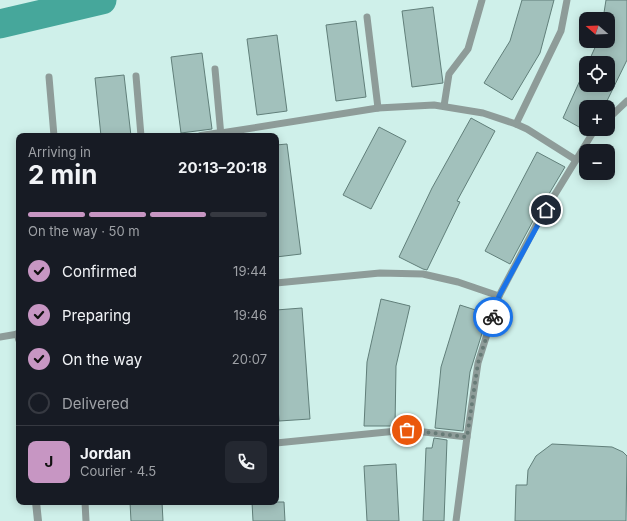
<!DOCTYPE html>
<html lang="en">
<head>
<meta charset="utf-8">
<style>
	:root { --surface:#171b24; --page:#242831; --text:#f1f3f6; --muted:#9ea1a6; --line:#363941; --accent:#c796c3 }
	body { margin:0; font-family:Inter,sans-serif; background:var(--page); color:var(--text); height:100vh; display:flex; flex-direction:column; font-size:15px; white-space:nowrap }
	* { box-sizing:border-box; margin:0 }
	p { font-size:13px; color:var(--muted) }
	.icon { flex:none; width:22px; height:22px; fill:none; stroke:currentColor; stroke-width:2; stroke-linecap:round; stroke-linejoin:round }
	.map { position:relative; flex:1; overflow:hidden }
	.sheet { position:absolute; left:16px; top:133px; width:263px; height:372px; display:flex; flex-direction:column; background:var(--surface); border-radius:8px; box-shadow:0 2px 10px #0003 }
	.sheet>* { flex:none }
	.needle { width:26px; rotate:289deg }
	.fabs { position:absolute; left:579px; top:12px; display:grid; gap:8px }
	.fabs a { display:grid; place-items:center; width:36px; height:36px; border-radius:8px; background:var(--surface); box-shadow:0 2px 10px #0003; font-size:20px }
	.pin { position:absolute; display:grid; place-items:center; width:34px; height:34px; color:#fff; margin:-17px; border:2px solid #fff; border-radius:50%; box-shadow:0 1px 4px #0007 }
	.courier { position:absolute; display:grid; place-items:center; width:40px; height:40px; margin:-20px; border:3px solid #1a73e8; border-radius:50%; background:#fff; color:#222; box-shadow:0 1px 5px #0007 }
	.headline em { font-style:normal; font-weight:700 }
	.headline div { display:flex; flex-direction:column-reverse }
	.headline { display:flex; align-items:center; justify-content:space-between; height:68px; padding:0 12px }
	h1 { font-size:26px; font-weight:700; line-height:30px }
	.bar { display:grid; grid-template-columns:repeat(4,1fr); gap:6px 4px; align-content:center; height:48px; padding:0 12px }
	.bar i { height:5px; border-radius:3px; background:var(--line) }
	.bar .on { background:var(--accent) }
	.bar p { grid-column:span 4 }
	.line { display:flex; align-items:center; gap:10px; padding:0 12px; border-top:1px solid var(--line) }
	.line div { flex:1 }
	.round { display:grid; place-items:center; flex:none; width:42px; height:42px; border-radius:8px; background:var(--page) }
	ol { padding:0 12px; list-style:none }
	li { display:flex; align-items:center; gap:12px; height:44px }
	li p { margin-inline-start:auto }
	li .icon { padding:4px; border-radius:50%; background:var(--accent); color:#111; stroke-width:4 }
	li:last-child { color:var(--muted) }
	li i { width:22px; height:22px; border:2px solid var(--line); border-radius:50% }
	.map>svg:first-child { display:block }
	.lines { fill:none; stroke-linecap:round; stroke-linejoin:round }
	.river { stroke:#46a79b; stroke-width:29 }
	.building { fill:#a2c1bc; stroke:#617f7a }
	.service { stroke:#8e9c99; stroke-width:7 }
	.minor { stroke:#8e9c99; stroke-width:8 }
	.done { stroke:#677b77; stroke-width:4; stroke-dasharray:0 7.2 }
	.route { stroke:#1a73e8; stroke-width:5 }
</style>
</head>
<body>
<div class="map">
<svg width="627" height="521" viewBox="0 0 627 521">
	<rect width="100%" height="100%" fill="#cff0ea"/>
	<g class="lines">
		<path class="river" d="M0 24 102 0"/>
	</g>
	<g class="building">
		<path d="M522 0H554L540 53 512 100 484 83 510 41Z"/>
		<path d="M606 0H627V60L604 107H586V129H590L588 132 563 118 586 67V85H608V63H588L598 41H608V19H603Z"/>
		<path d="M433 7 443 83 412 87 402 11Z"/>
		<path d="M356 21 366 97 336 101 326 25Z"/>
		<path d="M277 35 287 111 257 115 247 39Z"/>
		<path d="M202 53 212 129 181 133 171 57Z"/>
		<path d="M124 75 131 136H101L95 78Z"/>
		<path d="M471 118 495 131 457 201 460 202 427 270 423 269 399 257 432 188Z"/>
		<path d="M379 127 406 141 371 209 343 195Z"/>
		<path d="M287 144 301 254 276 257V145Z"/>
		<path d="M537 152 565 167 534 219 510 264 485 251Z"/>
		<path d="M381 299 410 306 396 366 395 426H364L367 362Z"/>
		<path d="M460 305 488 314 470 372 463 431 435 428 441 367Z"/>
		<path d="M302 308 310 419 279 421 276 380V310Z"/>
		<path d="M434 438 447 440 444 521H423L426 448H432Z"/>
		<path d="M552 444 612 447 623 452 627 456 626 521H515L516 485H527L528 470 536 456Z"/>
		<path d="M396 464 399 521H367L364 466Z"/>
		<path d="M130 502H162L163 521H131Z"/>
		<path d="M252 502H284L285 521H253Z"/>
	</g>
	<g class="lines">
		<g class="service">
			<path d="M367 17 378 108"/>
			<path d="M215 69 221 136"/>
			<path d="M136 76 141 136"/>
			<path d="M49 77 54 136"/>
			<path d="M444 106 449 74 468 49 482 0"/>
			<path d="M608 119 627 101"/>
			<path d="M516 124 561 31 567 0"/>
			<path d="M221 133 378 108 434 105 483 113 516 124 527 129 576 160"/>
			<path d="M276 283 380 273 423 274 458 282 499 296"/>
			<path d="M0 337 18 334 19 332"/>
			<path d="M276 443 407 430 467 437"/>
			<path d="M85 502 86 521"/>
			<path d="M456 521 467 437 478 363 499 296 538 222 592 134 597 129"/>
		</g>
		<g class="minor">
			<path d="M201 136 221 133"/>
			<path d="M18 334 19 339"/>
			<path d="M36 502 38 521"/>
		</g>
	</g>
	<g class="lines">
		<path class="done" d="M407 430 467 437 478 363 493 317"/>
		<path class="route" d="M493 317 499 296 546 210"/>
	</g>
</svg>
<div class="fabs">
<a><svg class="needle" viewBox="-14 -14 28 28"><path d="M0-13l5 13h-10z" fill="#e53935"/><path d="M0 13l5-13h-10z" fill="#9ea1a6"/></svg></a>
<a><svg class="icon" aria-label="locate" viewBox="0 0 24 24"><circle cx="12" cy="12" r="6"/><path d="M12 2v4M12 18v4M2 12h4M18 12h4"/></svg></a>
<a>+</a>
<a>−</a>
</div>
<div class="pin" style="left:407px;top:430px;background:#ea580c"><svg class="icon" aria-label="bag" viewBox="0 0 24 24"><path d="M5 8h14l-1 12H6zM9 8a3 3 0 0 1 6 0"/></svg></div>
<div class="pin" style="left:546px;top:210px;background:#1f2937"><svg class="icon" aria-label="home" viewBox="0 0 24 24"><path d="M3 11l9-7 9 7M6 9v11h12V9"/></svg></div>
<div class="courier" style="left:493px;top:317px"><svg class="icon" aria-label="bike" viewBox="0 0 24 24"><circle cx="6" cy="16" r="4"/><circle cx="18" cy="16" r="4"/><path d="M6 16l4-8h5l3 8M10 8l3 8H6M13 5h3"/></svg></div>
<section class="sheet">
<div class="headline"><div><h1>2 min</h1><p>Arriving in</p></div><em>20:13–20:18</em></div>
<div class="bar"><i class="on"></i><i class="on"></i><i class="on"></i><i></i><p>On the way · 50 m</p></div>
<ol>
<li><svg class="icon" aria-label="check" viewBox="0 0 24 24"><path d="M5 12l5 5 9-10"/></svg>Confirmed<p>19:44</p></li>
<li><svg class="icon" aria-label="check" viewBox="0 0 24 24"><path d="M5 12l5 5 9-10"/></svg>Preparing<p>19:46</p></li>
<li><svg class="icon" aria-label="check" viewBox="0 0 24 24"><path d="M5 12l5 5 9-10"/></svg>On the way<p>20:07</p></li>
<li><i></i>Delivered</li>
</ol>
<div class="line" style="height:72px"><b class="round" style="background:var(--accent);color:#111">J</b><div><b>Jordan</b><p>Courier · 4.5</p></div><a class="round"><svg class="icon" aria-label="phone" viewBox="0 0 24 24"><path d="M5 4h4l2 5-3 2q2 4 5 5l2-3 5 2v4C11 20 4 13 5 4z"/></svg></a></div>
</section>
</div>
</body>
</html>
